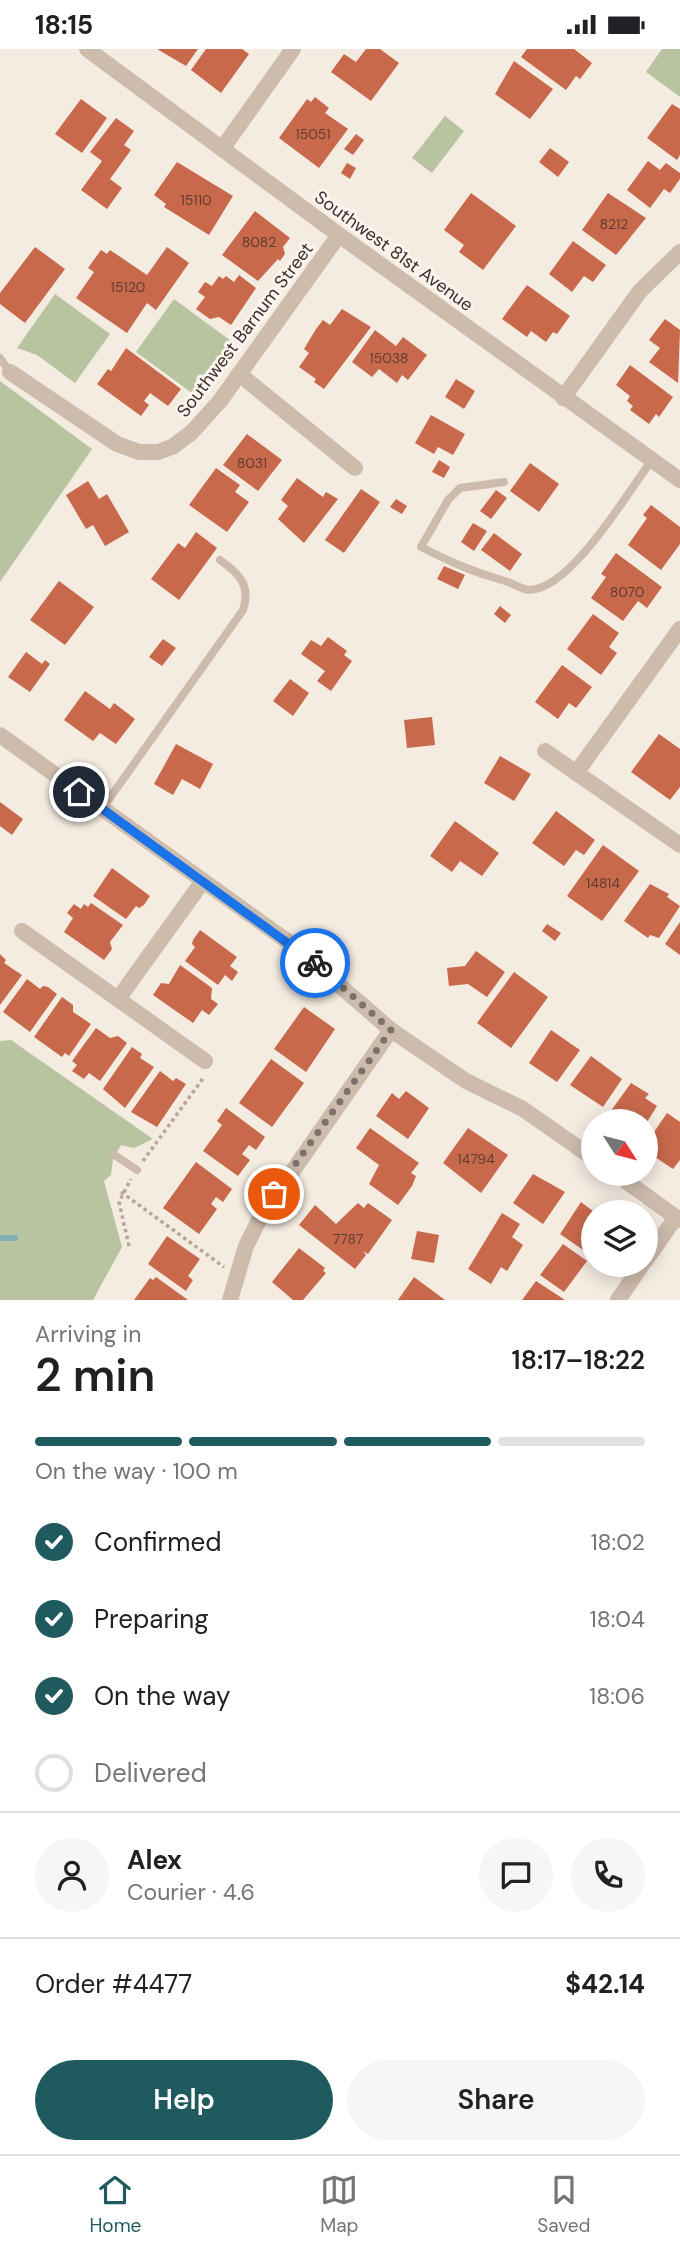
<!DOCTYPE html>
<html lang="en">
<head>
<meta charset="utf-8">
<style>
	:root { --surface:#fff; --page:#f6f6f6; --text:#202124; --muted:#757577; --line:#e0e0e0; --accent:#1f5a5e }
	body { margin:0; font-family:"DM Sans",sans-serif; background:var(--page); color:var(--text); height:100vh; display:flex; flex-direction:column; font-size:26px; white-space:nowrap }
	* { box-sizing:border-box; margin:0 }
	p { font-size:23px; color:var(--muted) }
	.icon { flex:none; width:38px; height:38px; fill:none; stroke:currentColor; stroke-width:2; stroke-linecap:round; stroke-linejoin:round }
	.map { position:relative; height:1251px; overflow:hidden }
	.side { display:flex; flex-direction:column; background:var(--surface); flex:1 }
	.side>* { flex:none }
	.needle { width:46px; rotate:126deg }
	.buttons { position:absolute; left:581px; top:1060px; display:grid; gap:14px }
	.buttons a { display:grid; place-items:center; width:77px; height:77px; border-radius:50%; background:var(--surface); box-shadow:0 4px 18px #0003; font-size:35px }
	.pin { position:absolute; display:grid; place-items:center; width:60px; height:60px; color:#fff; margin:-30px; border:4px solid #fff; border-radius:50%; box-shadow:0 2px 7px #0007 }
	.courier { position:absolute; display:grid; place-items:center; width:70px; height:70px; margin:-35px; border:5px solid #1a73e8; border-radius:50%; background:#fff; color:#222; box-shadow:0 2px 9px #0007 }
	.overview em { font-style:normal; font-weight:600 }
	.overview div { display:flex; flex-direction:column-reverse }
	.overview { display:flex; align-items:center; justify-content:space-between; height:119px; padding:0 35px }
	h1 { font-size:46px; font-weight:600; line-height:52px }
	.bar { display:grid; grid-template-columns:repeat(4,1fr); gap:10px 7px; align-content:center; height:84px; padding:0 35px }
	.bar i { height:9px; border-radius:5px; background:var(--line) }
	.bar .active { background:var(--accent) }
	.bar p { grid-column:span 4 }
	.line { display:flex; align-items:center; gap:18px; padding:0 35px; border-top:2px solid var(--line) }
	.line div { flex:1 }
	.round { display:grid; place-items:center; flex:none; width:74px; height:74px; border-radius:37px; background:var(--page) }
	ol { padding:0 35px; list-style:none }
	li { display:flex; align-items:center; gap:21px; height:77px }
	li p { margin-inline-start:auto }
	li .icon { padding:7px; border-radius:50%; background:var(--accent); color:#fff; stroke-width:4 }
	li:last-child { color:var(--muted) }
	li i { width:38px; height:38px; border:4px solid var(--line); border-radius:50% }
	.action { display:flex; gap:14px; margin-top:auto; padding:14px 35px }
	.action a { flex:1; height:80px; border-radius:42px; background:var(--accent); color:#fff; font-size:28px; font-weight:600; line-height:80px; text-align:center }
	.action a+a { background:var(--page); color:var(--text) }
	.status { display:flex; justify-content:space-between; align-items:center; height:49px; padding:0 35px; background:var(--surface); direction:ltr }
	.status svg { height:19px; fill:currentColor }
	.dock { display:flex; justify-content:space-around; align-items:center; height:98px; border-top:2px solid var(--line); background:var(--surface); font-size:19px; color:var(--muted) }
	.dock a { display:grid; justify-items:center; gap:4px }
	.dock .active { color:var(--accent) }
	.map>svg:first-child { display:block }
	.green { fill:#b8c4a0 }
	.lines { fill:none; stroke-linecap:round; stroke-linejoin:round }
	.stream { stroke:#7fb0b2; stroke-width:6 }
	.building { fill:#c8694b }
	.path { stroke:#b9a596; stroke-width:3.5; stroke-dasharray:3.5 3.5; stroke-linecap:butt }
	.service { stroke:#cdbbac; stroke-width:8 }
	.minor { stroke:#cdbbac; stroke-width:16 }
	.done { stroke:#7c716b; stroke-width:7; stroke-dasharray:0 12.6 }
	.route { stroke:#1a73e8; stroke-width:9 }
	.labels { text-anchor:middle; stroke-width:6; stroke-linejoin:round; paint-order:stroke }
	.number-label { font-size:14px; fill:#5e3e33 }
	.street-label { font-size:18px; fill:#3b302b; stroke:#fbf5ee }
</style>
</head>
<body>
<div class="status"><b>18:15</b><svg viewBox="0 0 49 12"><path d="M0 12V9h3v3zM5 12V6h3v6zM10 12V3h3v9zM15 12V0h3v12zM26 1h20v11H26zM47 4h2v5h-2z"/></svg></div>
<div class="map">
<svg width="680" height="1251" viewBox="0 0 680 1251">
	<rect width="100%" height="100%" fill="#f4ebe1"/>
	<g class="green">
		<path d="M662 0H680V48L646 23Z"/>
		<path d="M445 67 464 82 432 124 412 109Z"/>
		<path d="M55 245 110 285 75 334 37 306 17 299Z"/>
		<path d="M174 250 235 295 196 347 136 303Z"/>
		<path d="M0 332 92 400 0 533Z"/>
		<path d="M11 991 153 1090 134 1099 121 1096 113 1110 111 1126 104 1132 122 1198 93 1251H0V992Z"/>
	</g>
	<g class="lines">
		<path class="stream" d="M0 1189H15"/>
	</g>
	<g class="building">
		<path d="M157 0H198L186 17Z"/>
		<path d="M206 0H242L249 5 221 44 191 21Z"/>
		<path d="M366 0H380L399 14 371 52 331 23 344 5 356 13Z"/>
		<path d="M527 0H574L592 14 580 30 576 27 566 41 521 8Z"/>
		<path d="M514 12 553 40 530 70 495 45Z"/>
		<path d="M315 48 329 59 325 64 348 80 319 119 279 89 307 50 311 53Z"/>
		<path d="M81 50 107 69 82 104 55 85Z"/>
		<path d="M672 55 680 60V106L677 111 647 89Z"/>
		<path d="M116 69 134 82 124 96 131 101 110 130 122 139 107 160 81 141 102 112 90 103Z"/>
		<path d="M356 85 364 91 353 106 344 100Z"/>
		<path d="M550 99 569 113 558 128 539 113Z"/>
		<path d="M648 112 660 121 666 114 680 124V130L670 144 664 140 650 159 627 141Z"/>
		<path d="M177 113 233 147 209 186 164 158 166 155 154 146Z"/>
		<path d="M347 114 356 119 350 130 341 124Z"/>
		<path d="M471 144 516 177 483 221 459 203 464 196 444 181Z"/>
		<path d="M608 144 646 169 616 206 582 181Z"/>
		<path d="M255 162 290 189 283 198 285 205 280 212 278 210 258 232 222 206Z"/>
		<path d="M573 192 606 216 593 233 584 227 572 243 549 225Z"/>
		<path d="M35 198 65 220 25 274 0 255V244Z"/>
		<path d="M167 198 189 214 156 261 147 254 127 284 76 249 94 223 88 219 101 201 107 205 110 201 147 226Z"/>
		<path d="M239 226 256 239 231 276 219 268 210 270 196 260 205 248 198 243 205 233 212 237 219 227 223 230 226 227 234 233Z"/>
		<path d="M527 236 570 267 557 285 553 283 546 293 531 282 527 288 502 270Z"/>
		<path d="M342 260 371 278 324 340 314 333 316 330 299 318 309 304 304 300 316 280 323 271 330 276Z"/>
		<path d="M665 270 680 281 678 334 649 313 660 299 649 291Z"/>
		<path d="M375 281 396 297 403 288 427 306 408 331 402 326 397 334 379 320 372 328 352 313Z"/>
		<path d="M126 299 181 340 168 357 150 344 144 352 149 356 141 367 97 335 108 320 111 322Z"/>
		<path d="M630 316 673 348 659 368 656 365 649 375 630 361 633 357 627 352 630 347 616 336Z"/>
		<path d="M456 330 475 342 464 360 445 348Z"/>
		<path d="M431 366 465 385 453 406 438 398 434 405 415 394Z"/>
		<path d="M247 385 282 411 258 442 223 416Z"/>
		<path d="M439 411 450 418 444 429 432 423Z"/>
		<path d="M530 414 559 435 539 463 510 442Z"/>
		<path d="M216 419 240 436 235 443 249 453 227 483 189 456Z"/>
		<path d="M297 429 323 448 326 443 338 450 304 494 278 470 288 457 281 451Z"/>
		<path d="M88 432 99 450 107 445 129 483 105 497 93 476 86 480 66 446Z"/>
		<path d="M361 440 380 453 344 504 325 491Z"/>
		<path d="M496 441 507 449 491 470 480 462Z"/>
		<path d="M396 450 407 457 402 465 390 458Z"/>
		<path d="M651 456 680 478V495L661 521 628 496 647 469 643 466Z"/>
		<path d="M473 474 487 482 474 502 461 493Z"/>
		<path d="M196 483 217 499 179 551 151 530 178 494 185 499Z"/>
		<path d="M494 484 522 505 510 522 481 501Z"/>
		<path d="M616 504 662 538 647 559 638 552 623 572 591 549 606 528 601 525Z"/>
		<path d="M444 517 465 526 458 540 437 530Z"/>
		<path d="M59 532 94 558 65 596 30 571Z"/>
		<path d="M500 557 511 566 505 574 494 565Z"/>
		<path d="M593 565 619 584 609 598 617 604 601 626 567 600Z"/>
		<path d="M328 588 347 602 344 606 352 612 331 642 317 632 325 622 301 605 311 591 321 597Z"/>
		<path d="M163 590 176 599 162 617 149 608Z"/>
		<path d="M26 603 42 615 45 611 50 615 30 643 8 628Z"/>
		<path d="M562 616 592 638 576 659 569 654 558 670 535 653Z"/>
		<path d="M290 630 309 644 293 667 273 652Z"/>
		<path d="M85 642 110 660 114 654 135 670 116 695 100 684 93 692 64 671Z"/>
		<path d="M432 668 435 696 407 699 404 671Z"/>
		<path d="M659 685 680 700V738L670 751 631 723Z"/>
		<path d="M176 695 213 715 200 740 182 730 173 746 154 735Z"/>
		<path d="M500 707 531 725 514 752 484 734Z"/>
		<path d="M0 753 23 770 12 786 0 777Z"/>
		<path d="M556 762 595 791 584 806 576 801 564 817 532 794Z"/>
		<path d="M455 772 499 804 482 827 460 812 452 823 430 807Z"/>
		<path d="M603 796 639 822 602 872 567 847Z"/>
		<path d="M112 819 150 847 144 856 139 859 136 857 126 870 93 847Z"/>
		<path d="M650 835 669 845 667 848 680 857 659 889 650 886 648 889 624 872Z"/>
		<path d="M91 854 123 876 110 893 112 900 104 911 64 883 73 869 67 864 74 855 81 860 84 855 88 858Z"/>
		<path d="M680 873V906L665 895Z"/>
		<path d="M547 875 561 884 555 892 542 882Z"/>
		<path d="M200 881 237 908 230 917 238 923 232 932 225 926 218 936 185 912 195 898 192 895 193 891Z"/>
		<path d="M476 902 505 923 487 948 468 935 449 937 447 919 465 917Z"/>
		<path d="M0 905 6 911 4 914 22 926 0 956Z"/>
		<path d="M180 916 212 939 211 950 218 955 209 966 202 961 193 974 153 946 161 934 169 935Z"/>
		<path d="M514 923 548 948 511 999 477 974Z"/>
		<path d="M27 930 40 940 43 937 48 938 57 945 30 983 3 963Z"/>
		<path d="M62 948 73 956V963L91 975 69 1007 65 1004 62 1008 34 988Z"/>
		<path d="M304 958 335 980 306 1023 274 1000Z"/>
		<path d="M96 979 110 989 118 987 127 994 100 1032 89 1024 84 1030 72 1022 77 1016 72 1012Z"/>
		<path d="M551 981 580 1001 557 1033 529 1014Z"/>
		<path d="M132 998 142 1005 140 1009 154 1018 125 1059 103 1040Z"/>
		<path d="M591 1007 622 1030 603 1058 570 1036Z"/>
		<path d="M271 1010 304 1034 272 1078 239 1054Z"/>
		<path d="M160 1022 173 1032 176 1029 186 1035 157 1078 131 1063Z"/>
		<path d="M631 1034 649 1045 645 1049 657 1057 647 1073H610L605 1070Z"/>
		<path d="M406 1042 429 1059 408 1090 376 1067 392 1044 399 1050Z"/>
		<path d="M226 1059 265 1088 256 1101 249 1096 242 1105 250 1111 238 1127 203 1102 222 1076 217 1072Z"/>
		<path d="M667 1064 680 1073V1111L673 1120 646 1102V1095Z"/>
		<path d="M370 1079 419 1114 411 1124 416 1127 412 1137 398 1156 369 1135 379 1116 356 1099Z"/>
		<path d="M468 1079 508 1106 481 1144 443 1114Z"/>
		<path d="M196 1113 232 1140 223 1153 216 1148 211 1155 217 1160 199 1185 163 1159Z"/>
		<path d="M533 1125 565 1143 543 1175 513 1154Z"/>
		<path d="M581 1153 593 1162V1199L589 1205 560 1185Z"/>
		<path d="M358 1154 364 1159 368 1154 392 1171 368 1205 363 1202 366 1206 355 1220 299 1176 315 1156 336 1175Z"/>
		<path d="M502 1164 520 1175 512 1188 523 1196 507 1222 501 1218 491 1235 468 1220Z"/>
		<path d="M417 1182 439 1186 434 1214 411 1210Z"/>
		<path d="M167 1187 200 1210 188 1227 193 1231 186 1242 148 1215Z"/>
		<path d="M563 1195 587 1212 564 1243 540 1226Z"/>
		<path d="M299 1199 325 1219 323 1222 326 1224 303 1251H293L272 1233Z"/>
		<path d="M156 1228 188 1251H134L150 1229 153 1231Z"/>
		<path d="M414 1228 445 1251H398Z"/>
		<path d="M536 1232 565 1251H522Z"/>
	</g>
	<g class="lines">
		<g class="path">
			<path d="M143 1112 204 1028"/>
			<path d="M121 1143 224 1218"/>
			<path d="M129 1197 119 1153 131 1130"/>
		</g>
		<g class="service">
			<path d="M0 309 10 323"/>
			<path d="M504 433 460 439 448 451 421 498C451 513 472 523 505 532 513 534 522 541 530 541 572 539 627 444 652 411"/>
			<path d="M102 760 243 561C251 537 240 525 220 511"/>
			<path d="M113 1105 137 1121"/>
		</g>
		<g class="minor">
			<path d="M87 0 339 186 680 431"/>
			<path d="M222 100 293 0"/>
			<path d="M10 323 117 395 139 403H158L172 398 191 384 220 352 339 186"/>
			<path d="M239 325 355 419"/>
			<path d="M563 349 640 242 680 203"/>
			<path d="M0 686 294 897 391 981 466 1032 523 1060 593 1109"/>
			<path d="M545 702 680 796"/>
			<path d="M576 724 680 580"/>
			<path d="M22 882 205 1012"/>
			<path d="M118 950 203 832"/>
			<path d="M616 1125 680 1171"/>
			<path d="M646 1211 676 1168"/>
			<path d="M230 1251 246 1197 260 1169 391 981"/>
			<path d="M618 1251 642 1216"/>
		</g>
	</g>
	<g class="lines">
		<path class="done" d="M274 1145 391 981 315 914"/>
		<path class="route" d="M79 743 315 914"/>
	</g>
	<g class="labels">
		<g class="number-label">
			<text x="313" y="90">15051</text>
			<text x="196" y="156">15110</text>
			<text x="614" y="180">8212</text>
			<text x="259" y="198">8082</text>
			<text x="128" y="243">15120</text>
			<text x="389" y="314">15038</text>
			<text x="252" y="419">8031</text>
			<text x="627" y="548">8070</text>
			<text x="603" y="839">14814</text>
			<text x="476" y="1115">14794</text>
			<text x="348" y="1195">7787</text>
		</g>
		<g class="street-label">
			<text transform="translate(394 202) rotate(36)" y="6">Southwest 81st Avenue</text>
			<text transform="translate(245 281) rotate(-53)" y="6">Southwest Barnum Street</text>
		</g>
	</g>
</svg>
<div class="buttons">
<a><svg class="needle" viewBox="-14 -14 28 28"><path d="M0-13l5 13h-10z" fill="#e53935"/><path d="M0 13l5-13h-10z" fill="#757577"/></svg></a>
<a><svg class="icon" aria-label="layers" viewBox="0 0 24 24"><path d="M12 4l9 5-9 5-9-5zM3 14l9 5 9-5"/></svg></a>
</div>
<div class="pin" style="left:274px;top:1145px;background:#ea580c"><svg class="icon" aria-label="bag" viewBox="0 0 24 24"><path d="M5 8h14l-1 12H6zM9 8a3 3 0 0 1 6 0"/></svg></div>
<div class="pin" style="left:79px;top:743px;background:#1f2937"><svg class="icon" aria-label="home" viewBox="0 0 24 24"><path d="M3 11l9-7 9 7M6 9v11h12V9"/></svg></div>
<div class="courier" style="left:315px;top:914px"><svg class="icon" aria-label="bike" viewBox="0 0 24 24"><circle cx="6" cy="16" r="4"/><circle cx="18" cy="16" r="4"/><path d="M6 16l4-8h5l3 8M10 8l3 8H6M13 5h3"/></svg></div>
</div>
<section class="side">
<div class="overview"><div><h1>2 min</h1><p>Arriving in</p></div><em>18:17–18:22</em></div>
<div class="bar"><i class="active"></i><i class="active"></i><i class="active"></i><i></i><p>On the way · 100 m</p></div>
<ol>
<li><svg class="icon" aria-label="check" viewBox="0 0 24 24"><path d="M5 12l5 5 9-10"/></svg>Confirmed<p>18:02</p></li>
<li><svg class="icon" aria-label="check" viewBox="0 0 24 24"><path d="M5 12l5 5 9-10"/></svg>Preparing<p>18:04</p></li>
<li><svg class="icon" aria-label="check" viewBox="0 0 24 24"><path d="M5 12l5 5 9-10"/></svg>On the way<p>18:06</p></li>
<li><i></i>Delivered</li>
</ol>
<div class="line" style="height:126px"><a class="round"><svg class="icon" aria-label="person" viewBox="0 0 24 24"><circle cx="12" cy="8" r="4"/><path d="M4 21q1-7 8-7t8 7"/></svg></a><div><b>Alex</b><p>Courier · 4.6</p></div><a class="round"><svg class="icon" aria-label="chat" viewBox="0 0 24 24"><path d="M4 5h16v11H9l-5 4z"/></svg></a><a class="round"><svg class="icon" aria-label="phone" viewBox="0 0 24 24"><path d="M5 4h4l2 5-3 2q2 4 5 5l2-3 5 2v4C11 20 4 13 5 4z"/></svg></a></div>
<div class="line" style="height:91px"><div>Order #4477</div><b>$42.14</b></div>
<div class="action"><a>Help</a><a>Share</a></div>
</section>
<nav class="dock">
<a class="active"><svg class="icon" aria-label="home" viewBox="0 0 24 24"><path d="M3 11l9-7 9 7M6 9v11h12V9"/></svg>Home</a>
<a><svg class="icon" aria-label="map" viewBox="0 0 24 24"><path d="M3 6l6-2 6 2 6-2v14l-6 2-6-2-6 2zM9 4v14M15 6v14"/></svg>Map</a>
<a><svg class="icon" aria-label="saved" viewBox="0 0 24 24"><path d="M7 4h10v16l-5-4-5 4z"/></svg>Saved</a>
</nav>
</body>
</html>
